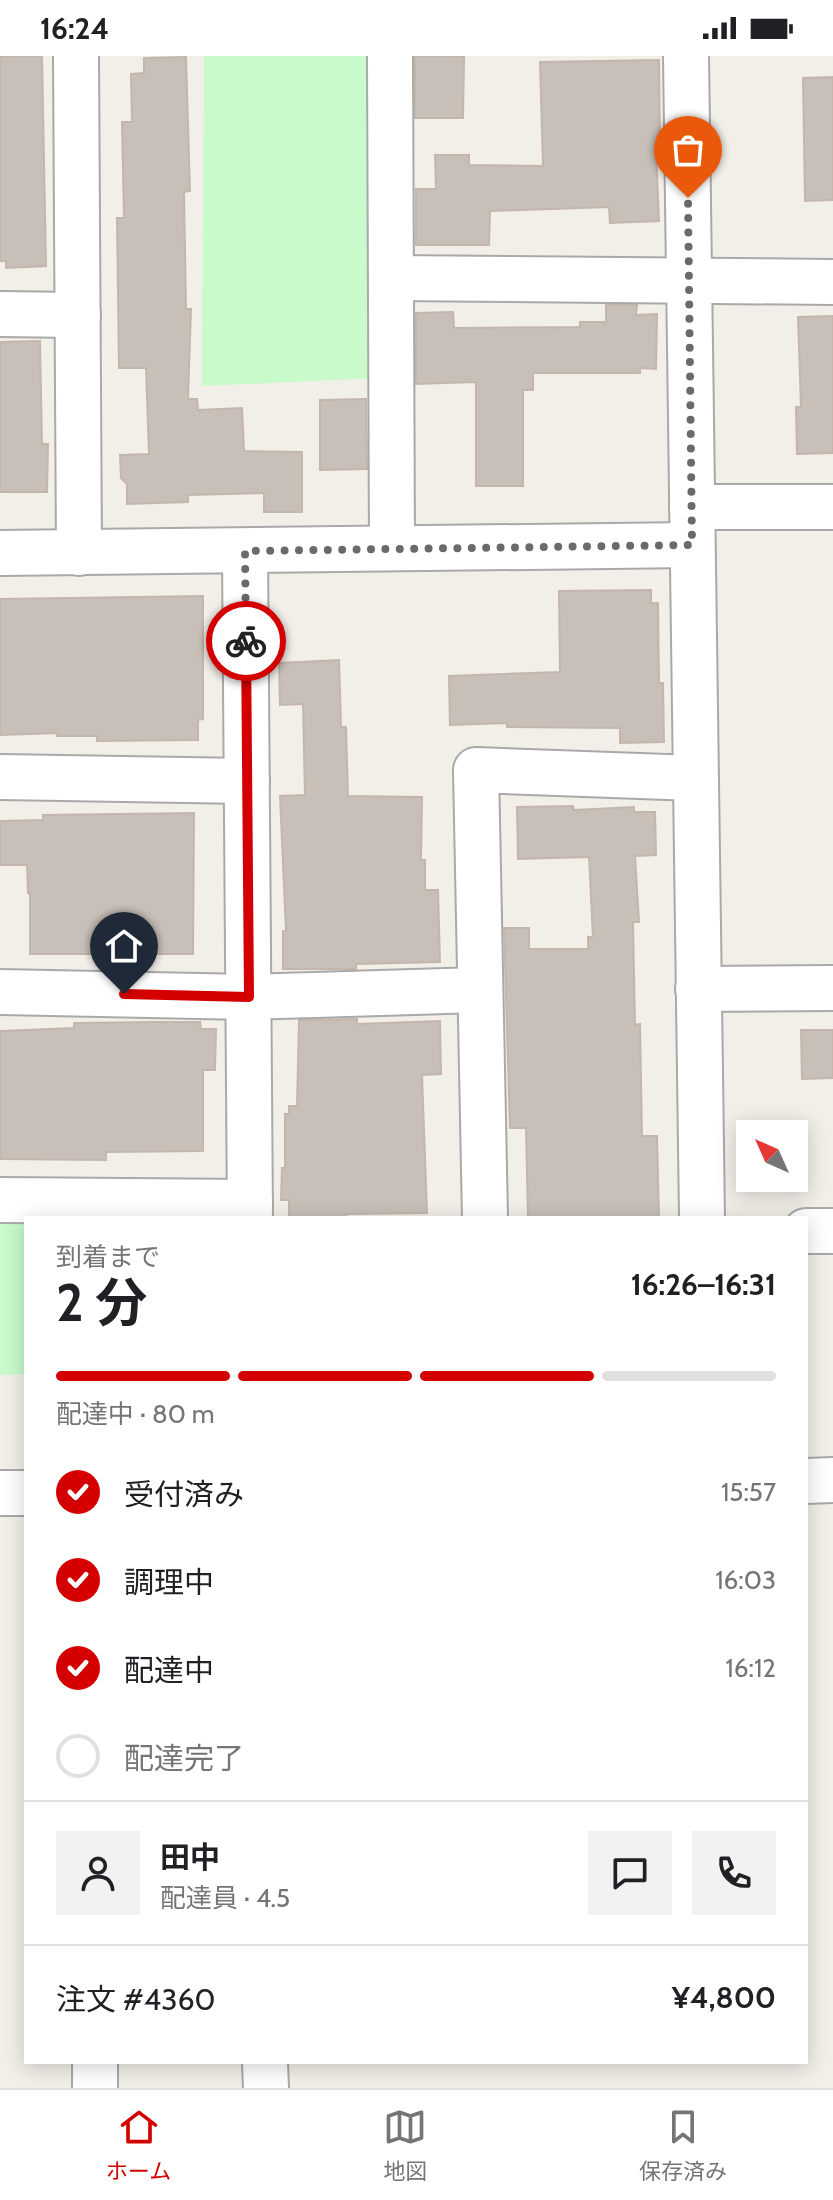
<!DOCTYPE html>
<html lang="ja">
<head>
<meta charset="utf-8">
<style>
	:root { --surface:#fff; --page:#f2f2f2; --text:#202124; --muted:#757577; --line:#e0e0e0; --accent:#d40000 }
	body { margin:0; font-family:Cabin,"Noto Sans JP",sans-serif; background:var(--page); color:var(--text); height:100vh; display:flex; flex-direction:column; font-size:30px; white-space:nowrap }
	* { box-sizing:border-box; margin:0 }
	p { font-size:26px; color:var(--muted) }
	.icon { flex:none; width:44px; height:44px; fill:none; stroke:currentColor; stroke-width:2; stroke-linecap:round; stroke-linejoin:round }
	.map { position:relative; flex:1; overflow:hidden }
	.drawer { position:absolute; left:24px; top:1160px; width:784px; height:848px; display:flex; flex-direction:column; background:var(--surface); border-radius:0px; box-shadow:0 4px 20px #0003 }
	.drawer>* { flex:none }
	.needle { width:52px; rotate:315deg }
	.tools { position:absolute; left:736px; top:1064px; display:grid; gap:16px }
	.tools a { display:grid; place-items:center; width:72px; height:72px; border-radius:0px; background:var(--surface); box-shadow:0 4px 20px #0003; font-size:40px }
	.pin { position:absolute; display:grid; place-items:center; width:68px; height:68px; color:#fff; margin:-82px -34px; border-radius:50% 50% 50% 0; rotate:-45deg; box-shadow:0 0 8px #0007 }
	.pin .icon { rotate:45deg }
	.courier { position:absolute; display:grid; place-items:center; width:80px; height:80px; margin:-40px; border:6px solid #d40000; border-radius:50%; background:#fff; color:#222; box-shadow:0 2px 10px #0007 }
	.summary em { font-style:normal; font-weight:700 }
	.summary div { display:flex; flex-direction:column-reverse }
	.summary { display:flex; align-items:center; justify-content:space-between; height:136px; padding:0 32px }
	h1 { font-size:52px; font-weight:700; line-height:60px }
	.bar { display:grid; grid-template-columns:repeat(4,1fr); gap:12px 8px; align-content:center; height:96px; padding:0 32px }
	.bar i { height:10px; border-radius:6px; background:var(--line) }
	.bar .on { background:var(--accent) }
	.bar p { grid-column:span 4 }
	.line { display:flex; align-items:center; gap:20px; padding:0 32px; border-top:2px solid var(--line) }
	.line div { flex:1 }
	.round { display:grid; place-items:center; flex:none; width:84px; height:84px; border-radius:0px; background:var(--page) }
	ol { padding:0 32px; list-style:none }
	li { display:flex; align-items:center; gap:24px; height:88px }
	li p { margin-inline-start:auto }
	li .icon { padding:8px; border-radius:50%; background:var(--accent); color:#fff; stroke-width:4 }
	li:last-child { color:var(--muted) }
	li i { width:44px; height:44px; border:4px solid var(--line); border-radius:50% }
	.status { display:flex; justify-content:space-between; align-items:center; height:56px; padding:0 40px; background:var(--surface); direction:ltr }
	.status svg { height:22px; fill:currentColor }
	.menu { display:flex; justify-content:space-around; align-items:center; height:112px; border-top:2px solid var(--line); background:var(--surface); font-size:22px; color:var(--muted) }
	.menu a { display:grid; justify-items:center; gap:4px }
	.menu .on { color:var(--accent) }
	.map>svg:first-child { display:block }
	.park { fill:#c8facc }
	.building { fill:#c7bfb8; stroke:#c4b6ab; stroke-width:2 }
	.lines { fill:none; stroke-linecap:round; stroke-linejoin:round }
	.minor-casing { stroke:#a9a9a9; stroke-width:48 }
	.minor { stroke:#fff; stroke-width:44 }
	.done { stroke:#6b6a68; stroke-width:8; stroke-dasharray:0 14.4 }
	.route { stroke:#d40000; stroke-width:10 }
</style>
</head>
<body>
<div class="status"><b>16:24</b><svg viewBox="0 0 49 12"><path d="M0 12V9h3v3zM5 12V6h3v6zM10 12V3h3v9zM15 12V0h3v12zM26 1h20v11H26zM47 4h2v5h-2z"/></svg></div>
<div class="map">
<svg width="833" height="2032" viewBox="0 0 833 2032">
	<rect width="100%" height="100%" fill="#f2efe9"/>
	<g class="park">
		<path d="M204 0H368L371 4 378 322 202 330Z"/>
		<path d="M0 1160 26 1162V1318L0 1319Z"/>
	</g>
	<g class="building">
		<path d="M0 0H42L46 210 6 212V205H0Z"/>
		<path d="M415 0H464L463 62H415Z"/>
		<path d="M186 1 190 135 184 136 186 253H191L188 343H197L198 354 242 352 244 395 302 396V456H264V437L188 439V446L127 448V428L121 422 120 399 149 398 146 312H119L117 162H124L122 66H132L131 18 144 17V2Z"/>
		<path d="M659 4 660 94H656L659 165 610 167 609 151 490 155 489 189H416V133H436L435 99H469V109L543 110 540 6Z"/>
		<path d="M833 21V144L805 145 803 22Z"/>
		<path d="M606 249H637L636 259 657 258 656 313 640 312V317H533V334H523V430H476V326L416 328V257L453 256 454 272 580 271V266H606Z"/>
		<path d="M833 260V397L797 398 796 351H801L798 261Z"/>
		<path d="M40 285 42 388H48L47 436H0V286Z"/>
		<path d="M366 343 367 413 320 414V344Z"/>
		<path d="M651 534V547H658L659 627H663L664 686 620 687V672L507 671V667L450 669 449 620 560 616 559 535Z"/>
		<path d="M203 540V663L198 664V684L97 685V680H57V677L0 679V543Z"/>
		<path d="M339 604 341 671H346L348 740 422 741 421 804H425V834H438L440 906 356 908V913H283V875H286L280 740 305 739 303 648 280 649 279 607Z"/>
		<path d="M573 750 574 754 634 751V756H655L656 799 635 800 639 866H633L635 969 640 968 642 1080H657L659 1162H528L526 1072H510L504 872H529V893H588V881H593L589 801 518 803 517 751Z"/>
		<path d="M194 757 193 898H30V837H28L27 809H0V765L43 764V759Z"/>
		<path d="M357 963V968L440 965 441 1018 422 1019 427 1157 346 1158V1162H289V1144H281L282 1112H285V1058H289V1050H297L299 964Z"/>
		<path d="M155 966H200L201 973H216L215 1014H203V1095L106 1096V1104L0 1103V975L74 972V967Z"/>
		<path d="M801 974H833V1022L802 1023Z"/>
	</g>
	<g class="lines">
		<defs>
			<g id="minor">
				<path d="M76 0 79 497"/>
				<path d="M390 0 392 492"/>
				<path d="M686 0 702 1162"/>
				<path d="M391 222 833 226"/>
				<path d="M0 258 78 259"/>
				<path d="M692 451H833"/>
				<path d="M245 495 250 1162"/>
				<path d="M0 497 692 489"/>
				<path d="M0 721 247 725"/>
				<path d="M698 933 833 932"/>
				<path d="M0 936 249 941 480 934"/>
				<path d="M0 1144 250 1146"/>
				<path d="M485 1162 476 714 695 722"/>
				<path d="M806 1175H833"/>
				<path d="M806 1425 833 1424"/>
				<path d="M0 1437H26"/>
				<path d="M95 2006V2032"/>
				<path d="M265 2006 266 2032"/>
			</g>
		</defs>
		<use href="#minor" class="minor-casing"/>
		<use href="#minor" class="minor"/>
	</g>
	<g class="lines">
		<path class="done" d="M246 585 245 495 692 489 688 142"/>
		<path class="route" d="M124 938 249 941 246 585"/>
	</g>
</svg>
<div class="tools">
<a><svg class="needle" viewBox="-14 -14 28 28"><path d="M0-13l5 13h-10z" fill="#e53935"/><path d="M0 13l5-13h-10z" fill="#757577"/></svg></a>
</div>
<div class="pin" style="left:688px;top:142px;background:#ea580c"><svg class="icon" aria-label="bag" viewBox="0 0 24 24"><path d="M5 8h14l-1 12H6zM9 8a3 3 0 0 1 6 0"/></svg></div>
<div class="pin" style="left:124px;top:938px;background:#1f2937"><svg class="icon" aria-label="home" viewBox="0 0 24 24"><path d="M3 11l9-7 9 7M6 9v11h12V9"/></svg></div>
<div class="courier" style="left:246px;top:585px"><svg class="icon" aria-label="bike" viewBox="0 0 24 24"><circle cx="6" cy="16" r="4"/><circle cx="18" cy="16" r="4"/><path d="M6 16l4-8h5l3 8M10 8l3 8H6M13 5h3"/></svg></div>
<section class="drawer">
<div class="summary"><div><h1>2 分</h1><p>到着まで</p></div><em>16:26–16:31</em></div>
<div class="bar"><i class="on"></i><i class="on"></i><i class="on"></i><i></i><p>配達中 · 80 m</p></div>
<ol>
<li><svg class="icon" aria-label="check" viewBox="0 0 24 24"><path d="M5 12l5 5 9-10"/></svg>受付済み<p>15:57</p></li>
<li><svg class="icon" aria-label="check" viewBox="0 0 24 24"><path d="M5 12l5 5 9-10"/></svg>調理中<p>16:03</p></li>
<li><svg class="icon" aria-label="check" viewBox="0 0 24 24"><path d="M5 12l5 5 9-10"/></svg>配達中<p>16:12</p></li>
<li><i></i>配達完了</li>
</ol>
<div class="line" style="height:144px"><a class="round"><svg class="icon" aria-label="person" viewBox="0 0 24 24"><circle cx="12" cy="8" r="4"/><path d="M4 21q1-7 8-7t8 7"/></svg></a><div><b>田中</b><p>配達員 · 4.5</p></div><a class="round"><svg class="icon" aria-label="chat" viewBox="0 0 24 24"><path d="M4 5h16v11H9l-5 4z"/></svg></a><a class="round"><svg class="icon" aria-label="phone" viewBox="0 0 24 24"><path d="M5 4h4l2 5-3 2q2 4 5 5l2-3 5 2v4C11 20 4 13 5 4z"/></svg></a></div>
<div class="line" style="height:104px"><div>注文 #4360</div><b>¥4,800</b></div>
</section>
</div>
<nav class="menu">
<a class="on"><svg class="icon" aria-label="home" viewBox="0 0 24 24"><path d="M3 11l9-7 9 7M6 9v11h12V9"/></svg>ホーム</a>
<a><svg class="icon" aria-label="map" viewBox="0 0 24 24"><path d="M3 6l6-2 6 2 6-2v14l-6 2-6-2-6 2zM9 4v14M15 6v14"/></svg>地図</a>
<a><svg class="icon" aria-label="saved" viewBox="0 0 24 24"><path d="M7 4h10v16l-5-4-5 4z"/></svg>保存済み</a>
</nav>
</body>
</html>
